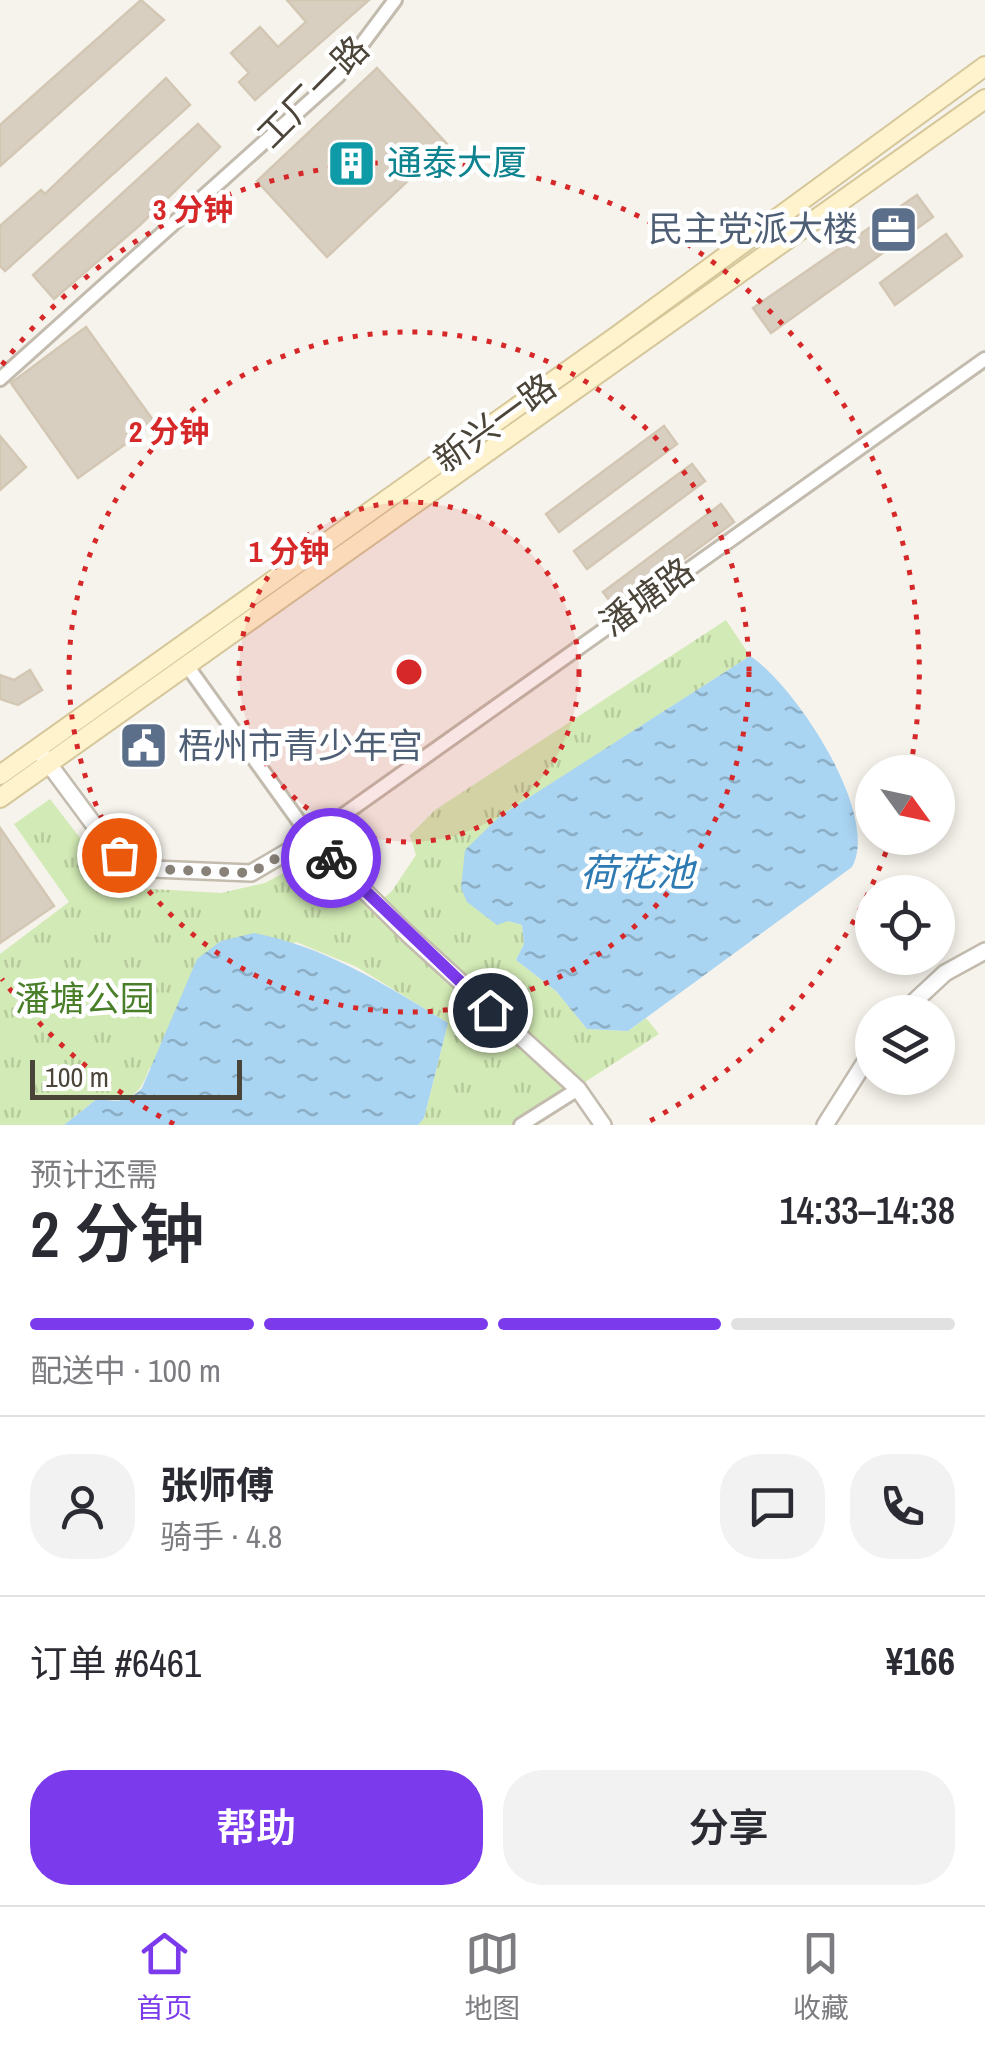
<!DOCTYPE html>
<html lang="zh">
<head>
<meta charset="utf-8">
<style>
	:root { --surface:#fff; --page:#f2f2f3; --text:#2b2b33; --muted:#7c7c81; --line:#e1e1e2; --accent:#7c3aed }
	body { margin:0; font-family:"Archivo Narrow","Noto Sans SC",sans-serif; background:var(--page); color:var(--text); height:100vh; display:flex; flex-direction:column; font-size:38px; white-space:nowrap }
	* { box-sizing:border-box; margin:0 }
	p { font-size:32px; color:var(--muted) }
	.icon { flex:none; width:55px; height:55px; fill:none; stroke:currentColor; stroke-width:2; stroke-linecap:round; stroke-linejoin:round }
	.map { position:relative; height:1125px; overflow:hidden }
	.panel { display:flex; flex-direction:column; background:var(--surface); flex:1 }
	.panel>* { flex:none }
	.needle { width:65px; rotate:123deg }
	.fabs { position:absolute; left:855px; top:755px; display:grid; gap:20px }
	.fabs a { display:grid; place-items:center; width:100px; height:100px; border-radius:50%; background:var(--surface); box-shadow:0 5px 15px #0003; font-size:50px }
	.scale { position:absolute; left:30px; bottom:25px; width:212px; box-sizing:border-box; padding-left:10px; border:5px solid #4b4439; border-top:0; font-size:28px; line-height:35px; white-space:nowrap; color:#4b4439; -webkit-text-stroke:8px #fff; paint-order:stroke }
	.pin { position:absolute; display:grid; place-items:center; width:85px; height:85px; color:#fff; margin:-42px; border:5px solid #fff; border-radius:50%; box-shadow:0 2px 10px #0007 }
	.courier { position:absolute; display:grid; place-items:center; width:100px; height:100px; margin:-50px; border:8px solid #7c3aed; border-radius:50%; background:#fff; color:#222; box-shadow:0 2px 12px #0007 }
	.overview em { font-style:normal; font-weight:600 }
	.overview div { display:flex; flex-direction:column-reverse }
	.overview { display:flex; align-items:center; justify-content:space-between; height:170px; padding:0 30px }
	h1 { font-size:65px; font-weight:600; line-height:75px }
	.bar { display:grid; grid-template-columns:repeat(4,1fr); gap:15px 10px; align-content:center; height:120px; padding:0 30px }
	.bar i { height:12px; border-radius:8px; background:var(--line) }
	.bar .active { background:var(--accent) }
	.bar p { grid-column:span 4 }
	.line { display:flex; align-items:center; gap:25px; padding:0 30px; border-top:2px solid var(--line) }
	.line div { flex:1 }
	.round { display:grid; place-items:center; flex:none; width:105px; height:105px; border-radius:40px; background:var(--page) }
	.primary-button { display:flex; gap:20px; margin-top:auto; padding:20px 30px }
	.primary-button a { flex:1; height:115px; border-radius:40px; background:var(--accent); color:#fff; font-size:40px; font-weight:600; line-height:115px; text-align:center }
	.primary-button a+a { background:var(--page); color:var(--text) }
	.menu { display:flex; justify-content:space-around; align-items:center; height:140px; border-top:2px solid var(--line); background:var(--surface); font-size:28px; color:var(--muted) }
	.menu a { display:grid; justify-items:center; gap:5px }
	.menu .active { color:var(--accent) }
	.map>svg:first-child { display:block }
	.grass { fill:url(#grass-tufts) }
	.water { fill:url(#water-ripples) }
	.building { fill:#d8cfc1; stroke:#d3c7b4; stroke-width:2.5 }
	.lines { fill:none; stroke-linecap:round; stroke-linejoin:round }
	.minor-casing { stroke:#c2bbae; stroke-width:18 }
	.tertiary-casing { stroke:#c2bbae; stroke-width:20 }
	.secondary-casing { stroke:#d6c79b; stroke-width:22 }
	.minor { stroke:#fff; stroke-width:12 }
	.tertiary { stroke:#fff; stroke-width:15 }
	.secondary { stroke:#fff3cd; stroke-width:18 }
	.done { stroke:#878178; stroke-width:10; stroke-dasharray:0 18 }
	.route { stroke:#7c3aed; stroke-width:12 }
	.ring { fill:none; stroke:#d62828; stroke-width:5; stroke-dasharray:5 10 }
	.labels { text-anchor:middle; stroke-width:9; stroke-linejoin:round; paint-order:stroke }
	.street-label { font-size:35px; fill:#4b4439; stroke:#fff }
	.culture-label { font-size:35px; fill:#0d838f; stroke:#fff; text-anchor:start }
	.service-label { font-size:35px; fill:#4e5e75; stroke:#fff; text-anchor:end }
	.park-label { font-size:35px; fill:#4a7f2a; stroke:#fff }
	.water-label { font-size:38px; font-style:italic; fill:#2e7ab2; stroke:#fff }
	.centre { fill:#d62828; stroke:#fff; stroke-width:5 }
	.ring-label { font-size:30px; text-anchor:middle; font-weight:bold; fill:#d62828; stroke:#fff; stroke-width:9; stroke-linejoin:round; paint-order:stroke }
</style>
</head>
<body>
<div class="map">
<svg width="985" height="1125" viewBox="0 0 985 1125">
	<defs>
		<pattern id="grass-tufts" width="24" height="20" patternUnits="userSpaceOnUse" patternTransform="scale(2.5)"><rect width="24" height="20" fill="#d2eab5"/><path d="M3 7l-1-3M5 7V3M7 7l1-3M15 17l-1-3M17 17v-4M19 17l1-3" fill="none" stroke="#b6ca9c"/></pattern>
		<pattern id="water-ripples" width="26" height="14" patternUnits="userSpaceOnUse" patternTransform="scale(2.5)"><rect width="26" height="14" fill="#a9d4f2"/><path d="M2 4q2-2 4 0t4 0M15 11q2-2 4 0t4 0" fill="none" stroke="#8caec5"/></pattern>
	</defs>
	<rect width="100%" height="100%" fill="#f6f3ec"/>
	<path class="grass" d="M726 620 750 656 501 816 508 921 522 925 524 944 516 960 556 991 587 1029 628 1031 646 1018 659 1034 519 1125H418L424 1118 448 1023 357 967 296 942 149 1069C140 1096 127 1105 98 1098L64 1125H0V954L69 902 14 824 50 799 107 873 136 888 221 893 265 883 312 858 371 909 392 891 416 855 410 835 435 810Z"/>
	<g class="water">
		<path d="M750 656C795 685 881 815 852 867L628 1031 587 1029 556 991 516 960 524 944 522 925 508 921 497 925 467 902 461 888 465 850 500 816Z"/>
		<path d="M254 933C326 947 386 985 448 1023L424 1118 418 1125H64L98 1098C116 1103 129 1102 142 1088L197 959 221 941Z"/>
	</g>
	<g class="building">
		<path d="M141 0 164 20 0 166V125Z"/>
		<path d="M287 0H369L255 100 239 82 249 73 231 53 260 27 278 47 306 22Z"/>
		<path d="M377 68 447 144 327 257 257 181Z"/>
		<path d="M166 78 190 105 5 271 0 266V226L41 190 45 194Z"/>
		<path d="M198 124 220 147 140 225 54 299 33 275Z"/>
		<path d="M917 195 933 217 771 333 753 308Z"/>
		<path d="M946 234 962 256 895 305 880 283Z"/>
		<path d="M86 327 155 423 78 478 11 383Z"/>
		<path d="M664 426 677 444 559 532 546 514Z"/>
		<path d="M0 436 26 467 0 490Z"/>
		<path d="M692 464 705 481 587 569 574 551Z"/>
		<path d="M721 504 734 522 616 609 603 592Z"/>
		<path d="M30 670 42 690 18 705 0 699V675L14 680Z"/>
		<path d="M0 828 54 906 0 943Z"/>
	</g>
	<g class="lines">
		<defs>
			<g id="minor">
				<path d="M0 379 338 76 395 0"/>
				<path d="M188 667 311 838 985 359"/>
				<path d="M521 1125 578 1089"/>
			</g>
			<g id="tertiary">
				<path d="M43 756 109 845 133 863 153 869 251 873 311 838 408 934 578 1089 603 1125"/>
				<path d="M903 1012 945 973 985 951"/>
				<path d="M825 1125 872 1051"/>
			</g>
			<g id="secondary">
				<path d="M0 775 618 335 985 66"/>
				<path d="M0 798 985 99"/>
			</g>
		</defs>
		<use href="#minor" class="minor-casing"/>
		<use href="#tertiary" class="tertiary-casing"/>
		<use href="#secondary" class="secondary-casing"/>
		<use href="#minor" class="minor"/>
		<use href="#tertiary" class="tertiary"/>
		<use href="#secondary" class="secondary"/>
	</g>
	<g class="lines">
		<path class="done" d="M119 855 153 869 251 873 311 838 331 858"/>
		<path class="route" d="M331 858 490 1010"/>
	</g>
	<circle cx="409" cy="672" r="170" fill="#d62828" fill-opacity=".12"/>
	<g class="ring">
		<circle cx="409" cy="672" r="170"/>
		<circle cx="409" cy="672" r="340"/>
		<path d="M891 838A510 510 0 0 1 644 1124M174 1124A510 510 0 0 1 2 979M2 365A510 510 0 0 1 910 769"/>
	</g>
	<defs>
		<symbol id="building-square" viewBox="-11 -11 22 22"><rect x="-9" y="-9" width="18" height="18" rx="4" fill="#0f9aa8" stroke="#fff"/><path d="M-4-6H4V6H1V3H-1V6H-4ZM-2.5-4.3h1.7v1.8h-1.7ZM.8-4.3h1.7v1.8H.8ZM-2.5-1h1.7V.8h-1.7ZM.8-1h1.7V.8H.8Z" fill="#fff"/></symbol>
		<symbol id="office-square" viewBox="-11 -11 22 22"><rect x="-9" y="-9" width="18" height="18" rx="4" fill="#5c6f8a" stroke="#fff"/><path d="M-6-3h4V-5.5h4V-3h4V5H-6ZM-1-4.5V-3h2v-1.5ZM-6 0V1H6V0Z" fill="#fff"/></symbol>
		<symbol id="civic-square" viewBox="-11 -11 22 22"><rect x="-9" y="-9" width="18" height="18" rx="4" fill="#5c6f8a" stroke="#fff"/><path d="M-.6-6.5H3V-4.5H.6V-3L4-1V1h2V6H-6V1h2V-1L-.6-3ZM-1.2 2.5V6h2.4V2.5Z" fill="#fff"/></symbol>
	</defs>
	<g fill-rule="evenodd">
		<use href="#building-square" x="324" y="136" width="55" height="55"/>
		<use href="#office-square" x="866" y="202" width="55" height="55"/>
		<use href="#civic-square" x="116" y="718" width="55" height="55"/>
	</g>
	<g class="labels">
		<g class="street-label">
			<text transform="translate(313 92) rotate(-45)" y="12">工厂一路</text>
			<text transform="translate(495 423) rotate(-36)" y="12">新兴一路</text>
			<text transform="translate(647 597) rotate(-36)" y="12">潘塘路</text>
		</g>
		<g class="culture-label">
			<text x="387" y="175">通泰大厦</text>
		</g>
		<g class="service-label">
			<text x="858" y="241">民主党派大楼</text>
			<text x="178" y="758" text-anchor="start">梧州市青少年宫</text>
		</g>
		<g class="park-label">
			<text x="85" y="1011">潘塘公园</text>
		</g>
		<g class="water-label">
			<text x="637" y="886">荷花池</text>
		</g>
	</g>
	<circle cx="409" cy="672" r="15" class="centre"/>
	<g class="ring-label">
		<text x="193" y="220">3 分钟</text>
		<text x="169" y="442">2 分钟</text>
		<text x="289" y="562">1 分钟</text>
	</g>
</svg>
<div class="fabs">
<a><svg class="needle" viewBox="-14 -14 28 28"><path d="M0-13l5 13h-10z" fill="#e53935"/><path d="M0 13l5-13h-10z" fill="#7c7c81"/></svg></a>
<a><svg class="icon" aria-label="locate" viewBox="0 0 24 24"><circle cx="12" cy="12" r="6"/><path d="M12 2v4M12 18v4M2 12h4M18 12h4"/></svg></a>
<a><svg class="icon" aria-label="layers" viewBox="0 0 24 24"><path d="M12 4l9 5-9 5-9-5zM3 14l9 5 9-5"/></svg></a>
</div>
<div class="scale">100 m</div>
<div class="pin" style="left:119px;top:855px;background:#ea580c"><svg class="icon" aria-label="bag" viewBox="0 0 24 24"><path d="M5 8h14l-1 12H6zM9 8a3 3 0 0 1 6 0"/></svg></div>
<div class="pin" style="left:490px;top:1010px;background:#1f2937"><svg class="icon" aria-label="home" viewBox="0 0 24 24"><path d="M3 11l9-7 9 7M6 9v11h12V9"/></svg></div>
<div class="courier" style="left:331px;top:858px"><svg class="icon" aria-label="bike" viewBox="0 0 24 24"><circle cx="6" cy="16" r="4"/><circle cx="18" cy="16" r="4"/><path d="M6 16l4-8h5l3 8M10 8l3 8H6M13 5h3"/></svg></div>
</div>
<section class="panel">
<div class="overview"><div><h1>2 分钟</h1><p>预计还需</p></div><em>14:33–14:38</em></div>
<div class="bar"><i class="active"></i><i class="active"></i><i class="active"></i><i></i><p>配送中 · 100 m</p></div>
<div class="line" style="height:180px"><a class="round"><svg class="icon" aria-label="person" viewBox="0 0 24 24"><circle cx="12" cy="8" r="4"/><path d="M4 21q1-7 8-7t8 7"/></svg></a><div><b>张师傅</b><p>骑手 · 4.8</p></div><a class="round"><svg class="icon" aria-label="chat" viewBox="0 0 24 24"><path d="M4 5h16v11H9l-5 4z"/></svg></a><a class="round"><svg class="icon" aria-label="phone" viewBox="0 0 24 24"><path d="M5 4h4l2 5-3 2q2 4 5 5l2-3 5 2v4C11 20 4 13 5 4z"/></svg></a></div>
<div class="line" style="height:130px"><div>订单 #6461</div><b>¥166</b></div>
<div class="primary-button"><a>帮助</a><a>分享</a></div>
</section>
<nav class="menu">
<a class="active"><svg class="icon" aria-label="home" viewBox="0 0 24 24"><path d="M3 11l9-7 9 7M6 9v11h12V9"/></svg>首页</a>
<a><svg class="icon" aria-label="map" viewBox="0 0 24 24"><path d="M3 6l6-2 6 2 6-2v14l-6 2-6-2-6 2zM9 4v14M15 6v14"/></svg>地图</a>
<a><svg class="icon" aria-label="saved" viewBox="0 0 24 24"><path d="M7 4h10v16l-5-4-5 4z"/></svg>收藏</a>
</nav>
</body>
</html>
